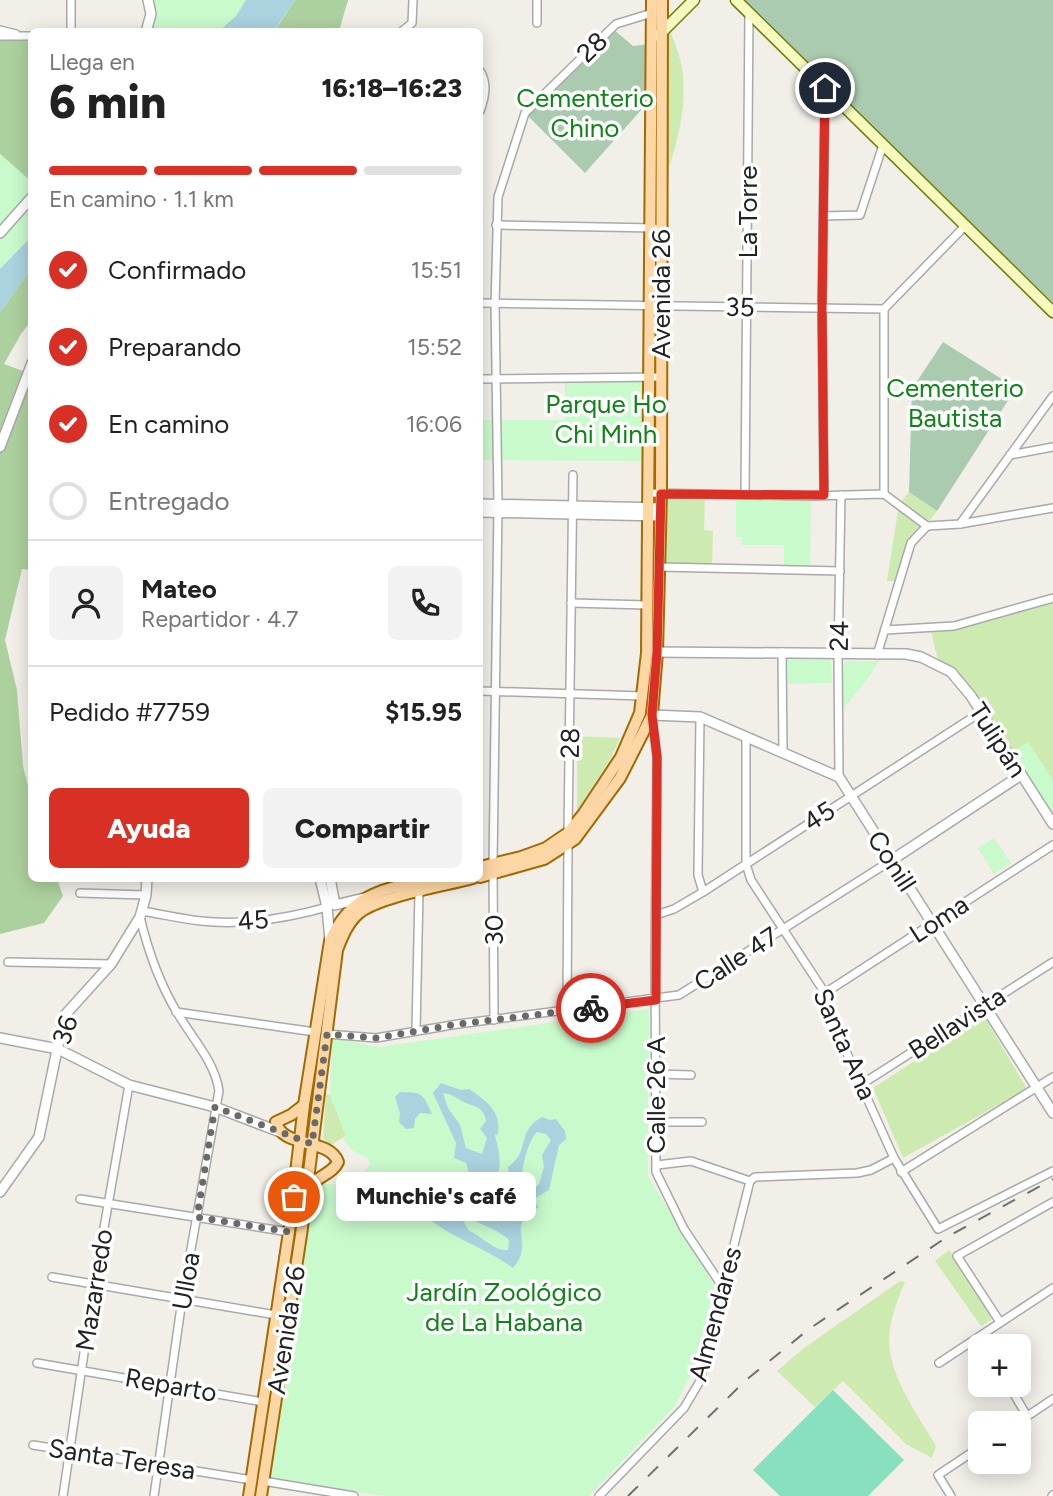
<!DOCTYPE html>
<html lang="es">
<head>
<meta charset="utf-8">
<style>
	:root { --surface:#fff; --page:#f2f2f2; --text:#222; --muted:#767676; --line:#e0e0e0; --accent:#d93025 }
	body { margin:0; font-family:Figtree,sans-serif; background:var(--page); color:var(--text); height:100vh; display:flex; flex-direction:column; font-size:26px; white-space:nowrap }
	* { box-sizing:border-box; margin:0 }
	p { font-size:23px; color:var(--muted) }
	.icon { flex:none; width:38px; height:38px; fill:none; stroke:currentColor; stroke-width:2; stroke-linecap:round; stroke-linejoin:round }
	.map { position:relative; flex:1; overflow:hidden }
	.details { position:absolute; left:28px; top:28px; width:455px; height:854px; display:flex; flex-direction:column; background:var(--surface); border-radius:10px; box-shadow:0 4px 18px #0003 }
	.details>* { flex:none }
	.tools { position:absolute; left:968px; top:1334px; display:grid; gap:14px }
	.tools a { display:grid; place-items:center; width:63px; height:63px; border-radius:10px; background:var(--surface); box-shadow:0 4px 18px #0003; font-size:35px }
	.pin { position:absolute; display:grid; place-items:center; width:60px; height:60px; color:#fff; margin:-30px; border:4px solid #fff; border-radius:50%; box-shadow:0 2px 7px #0007 }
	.courier { position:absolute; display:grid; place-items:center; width:70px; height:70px; margin:-35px; border:5px solid #d93025; border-radius:50%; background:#fff; color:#222; box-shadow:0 2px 9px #0007 }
	.bubble { position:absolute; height:49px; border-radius:10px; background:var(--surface); box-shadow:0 4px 18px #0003; font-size:23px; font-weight:800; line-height:49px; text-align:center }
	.summary em { font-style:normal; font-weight:800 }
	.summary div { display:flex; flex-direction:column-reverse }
	.summary { display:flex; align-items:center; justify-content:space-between; height:119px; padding:0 21px }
	h1 { font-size:46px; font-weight:800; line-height:52px }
	.bar { display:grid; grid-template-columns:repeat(4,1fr); gap:10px 7px; align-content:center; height:84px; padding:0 21px }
	.bar i { height:9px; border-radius:5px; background:var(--line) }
	.bar .selected { background:var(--accent) }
	.bar p { grid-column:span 4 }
	.line { display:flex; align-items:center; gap:18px; padding:0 21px; border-top:2px solid var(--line) }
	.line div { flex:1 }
	.round { display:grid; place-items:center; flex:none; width:74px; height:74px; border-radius:10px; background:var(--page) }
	ol { padding:0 21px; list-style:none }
	li { display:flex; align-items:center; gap:21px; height:77px }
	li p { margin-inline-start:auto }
	li .icon { padding:7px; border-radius:50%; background:var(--accent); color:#fff; stroke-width:4 }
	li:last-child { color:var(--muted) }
	li i { width:38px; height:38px; border:4px solid var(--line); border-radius:50% }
	.primary-button { display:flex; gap:14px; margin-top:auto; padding:14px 21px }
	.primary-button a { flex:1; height:80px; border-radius:10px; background:var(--accent); color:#fff; font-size:28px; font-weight:800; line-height:80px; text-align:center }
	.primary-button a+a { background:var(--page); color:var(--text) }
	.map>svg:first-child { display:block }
	.grass { fill:#cdebb0 }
	.forest { fill:#add19e }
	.cemetery { fill:#aacbaf }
	.park { fill:#c8facc }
	.pitch { fill:#88e0be }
	.water { fill:#aad3df; fill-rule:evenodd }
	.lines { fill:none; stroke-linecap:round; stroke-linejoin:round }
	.minor-casing { stroke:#a9a9a9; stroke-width:10 }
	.tertiary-casing { stroke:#a9a9a9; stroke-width:12 }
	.secondary-casing { stroke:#707d05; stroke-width:13 }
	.primary-casing { stroke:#a06b00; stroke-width:14 }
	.minor { stroke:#fff; stroke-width:7 }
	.tertiary { stroke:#fff; stroke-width:9 }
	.secondary { stroke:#f7fabf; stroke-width:10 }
	.primary { stroke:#fcd6a4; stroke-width:10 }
	.rail { stroke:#707070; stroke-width:2; stroke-dasharray:14 14; stroke-linecap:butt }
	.done { stroke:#6b6a68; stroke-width:7; stroke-dasharray:0 12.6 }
	.route { stroke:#d93025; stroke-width:9 }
	.labels { text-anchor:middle; stroke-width:7; stroke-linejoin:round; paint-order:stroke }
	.street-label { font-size:26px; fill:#222; stroke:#fff }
	.park-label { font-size:26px; fill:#0c8416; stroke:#fff }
</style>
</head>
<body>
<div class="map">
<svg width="1053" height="1496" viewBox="0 0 1053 1496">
	<rect width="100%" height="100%" fill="#f2efe9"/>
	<g class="grass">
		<path d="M668 25C673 39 679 53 682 67 689 109 674 153 661 192V32Z"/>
		<path d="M909 492 937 511 911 543 900 581H887L899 505Z"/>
		<path d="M661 494 705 495 704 530 713 531 712 569 659 567Z"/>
		<path d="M1053 598V824L971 696 939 665 930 627 954 626Z"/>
		<path d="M577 736 620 738 611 758 577 811Z"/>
		<path d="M984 1016 1027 1089 903 1158 873 1088Z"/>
		<path d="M326 1094 330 1095 346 1136 331 1145 323 1139Z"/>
		<path d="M304 1145 308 1146 293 1260 257 1496H254L290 1259Z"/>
		<path d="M949 1250 994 1318 981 1326 935 1261Z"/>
		<path d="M900 1281 905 1282C897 1301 889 1321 889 1341 890 1378 918 1415 936 1446L932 1458 906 1444 843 1381 815 1407 777 1371 804 1348Z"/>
	</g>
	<g class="forest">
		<path d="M295 0H348L339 31 274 32Z"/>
		<path d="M0 36H31V182L0 154Z"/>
		<path d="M31 269V321L21 334 4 364 31 374V570L22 569 5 640 17 690 23 766 31 798 32 878 57 879 63 896 44 923 0 934V312Z"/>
	</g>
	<g class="cemetery">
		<path d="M744 0H1053V303L1017 268Z"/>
		<path d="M612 28 633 46 651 44 650 100 585 173 525 113Z"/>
		<path d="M943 342 1016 388 937 511 909 492 912 389Z"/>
	</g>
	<g class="park">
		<path d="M148 0H246L236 16 219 31 146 32Z"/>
		<path d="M0 154 32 182 31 237 0 269Z"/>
		<path d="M565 378H647L648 461 480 460V420H565Z"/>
		<path d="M736 495 811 496 810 570 784 569V545H742V537H736Z"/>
		<path d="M787 659 831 660 832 683 788 684Z"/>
		<path d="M848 661H879L866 681 843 709 842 667 844 663Z"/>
		<path d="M1028 742 1053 780V817L1011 753Z"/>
		<path d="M994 838 1011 863 994 874 978 848Z"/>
		<path d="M649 1009 648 1176 715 1287 695 1367 675 1406 589 1496H385L271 1480 314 1192 323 1184 358 1185 370 1163 367 1158 353 1151 343 1139 346 1136 330 1095 332 1038 379 1047Z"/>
	</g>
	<path class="pitch" d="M833 1390 904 1460 868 1496H780L753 1470Z"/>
	<g class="water">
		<path d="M246 0H295L274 31H219L236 16Z"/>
		<path d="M31 237V269L0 312V269Z"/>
		<path d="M441 1083 461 1090 469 1089C485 1100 502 1111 498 1134L495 1135C499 1152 504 1169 493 1183L470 1177 466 1163 454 1158 456 1143 433 1093ZM443 1093C451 1094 453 1096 460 1100 472 1107 484 1105 486 1121L480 1129 487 1138 482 1154 466 1148 460 1125 448 1108Z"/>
		<path d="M400 1092C423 1093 422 1092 432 1114L420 1113 415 1119 414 1128 406 1129 399 1122 400 1113 395 1097Z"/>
		<path d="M542 1117 550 1120 556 1119 565 1131 566 1139 559 1145 549 1190 532 1200 539 1207C502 1228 537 1240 513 1268 493 1253 471 1245 450 1233 430 1221 414 1208 398 1191 423 1147 462 1207 489 1218 494 1220 500 1220 505 1221L513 1214 511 1201 515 1188 510 1183 508 1167C531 1151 516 1131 542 1117ZM537 1132 546 1134 551 1140 542 1155 544 1167 539 1184 531 1192 521 1190C520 1177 526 1142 537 1132ZM423 1186C429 1191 437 1192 444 1196 452 1201 454 1208 461 1212L456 1221C443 1218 420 1205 416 1190ZM468 1217C481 1225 498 1229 509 1240L508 1250C492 1251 483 1236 469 1231L464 1222Z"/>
	</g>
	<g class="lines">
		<defs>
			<g id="minor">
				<path d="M537 0V23"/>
				<path d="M0 30 16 34"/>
				<path d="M71 32V0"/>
				<path d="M401 32 412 23 413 0"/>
				<path d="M0 36H32"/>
				<path d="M480 71C488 83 485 98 480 111"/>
				<path d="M824 216 860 215 883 145"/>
				<path d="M496 225 654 228"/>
				<path d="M480 303 884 309 965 226"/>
				<path d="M884 309V494"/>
				<path d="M480 379 660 377"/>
				<path d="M1010 455 1053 447"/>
				<path d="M649 493 811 496 884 494 927 526"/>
				<path d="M745 495 749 13"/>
				<path d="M824 495 822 309 825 88"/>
				<path d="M960 524 1053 396"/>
				<path d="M927 526 960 524 1053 508"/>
				<path d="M659 567 840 571"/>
				<path d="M571 603 647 605"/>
				<path d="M885 630 954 626 1053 598"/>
				<path d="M782 652 783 752"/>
				<path d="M877 655 911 543 927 526"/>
				<path d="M480 691 643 696"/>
				<path d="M652 717 657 757 655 960 656 1172 684 1229 724 1289"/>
				<path d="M700 717 698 875 703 892"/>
				<path d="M746 737V864L751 880 825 993 840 1038 894 1158 938 1229 1053 1171"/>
				<path d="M839 777 838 655 841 495"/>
				<path d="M568 831 573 475"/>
				<path d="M80 893 146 895"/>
				<path d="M142 911C161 914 181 919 201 921 245 926 289 918 331 906"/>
				<path d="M656 915 674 909 703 892 981 712"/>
				<path d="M140 917C148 951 159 983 178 1014 192 1038 215 1062 219 1091L182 1300 154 1496"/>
				<path d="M8 962 111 964"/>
				<path d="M825 993 1053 845"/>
				<path d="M567 1011 568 843"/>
				<path d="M176 1012 315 1032"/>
				<path d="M494 1020 493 864 498 505 495 304 498 197 525 113 616 24 652 13"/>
				<path d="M416 1030 419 892"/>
				<path d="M327 1034 376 1038 458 1024 679 995 892 860"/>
				<path d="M657 1074 691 1075"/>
				<path d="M862 1084 1053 962"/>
				<path d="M657 1122H702"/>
				<path d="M657 1165 691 1161 750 1181"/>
				<path d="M901 1172 1053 1077"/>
				<path d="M750 1181 755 1177 857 1173 871 1170 894 1158"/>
				<path d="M80 1199 289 1232"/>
				<path d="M52 1277 276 1315"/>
				<path d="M1000 1322 957 1256 1053 1202"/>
				<path d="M37 1363 263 1402"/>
				<path d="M939 1363 1053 1288"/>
				<path d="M1008 1384 1027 1416"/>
				<path d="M1017 1423 1053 1399"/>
				<path d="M33 1445 252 1480"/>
				<path d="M263 1481 354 1496"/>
				<path d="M63 1496 94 1285 129 1085"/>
				<path d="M599 1496 684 1408 700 1381 750 1181"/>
				<path d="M951 1496 938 1475 980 1447"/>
				<path d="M1052 1496 1053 1495"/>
			</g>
			<g id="tertiary">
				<path d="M146 32 151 14 148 0"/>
				<path d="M0 233 32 197"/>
				<path d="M0 447 32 363"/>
				<path d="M480 504 661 508"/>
				<path d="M480 512 660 516"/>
				<path d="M652 652 906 654 921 657 951 672 971 696 1053 824"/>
				<path d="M652 715 700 717 839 777 1053 1113"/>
				<path d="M892 860 1021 775"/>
				<path d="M320 878 327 907 330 941"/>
				<path d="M330 878 335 905 364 898"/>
				<path d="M0 1038 58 1049 129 1085 215 1107 280 1132"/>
				<path d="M0 1192 39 1137 64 1016 111 964 140 917 146 895 147 878"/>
			</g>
			<g id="secondary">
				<path d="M736 0 1053 312"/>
				<path d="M658 36 694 0"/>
			</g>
			<g id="primary">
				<path d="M480 867 521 857 546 848 568 833 584 813 621 757 640 713 647 653 652 0"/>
				<path d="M480 877 544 859 575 839 620 778 652 715 657 652 661 494 662 0"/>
				<path d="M304 1105 291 1115 276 1122C282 1149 329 1137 338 1162 332 1175 314 1176 308 1191"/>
				<path d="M249 1496 289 1232 304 1105 330 941C351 892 386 889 433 878"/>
				<path d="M261 1496 301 1235 337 950C342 937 348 922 359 913 380 896 444 886 473 878"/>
			</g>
		</defs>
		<use href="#minor" class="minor-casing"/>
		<use href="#tertiary" class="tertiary-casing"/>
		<use href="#secondary" class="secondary-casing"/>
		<use href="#primary" class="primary-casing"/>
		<use href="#minor" class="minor"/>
		<use href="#tertiary" class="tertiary"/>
		<use href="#secondary" class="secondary"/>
		<use href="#primary" class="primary"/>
		<path class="rail" d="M628 1496 746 1380 809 1329 947 1237 1053 1179"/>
	</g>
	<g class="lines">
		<path class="done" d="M294 1197 289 1232 197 1217 215 1107 312 1144 327 1034 376 1038 458 1024 591 1008"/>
		<path class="route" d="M591 1008 656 1000 657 757 652 715 657 652 661 494 824 495 822 309 825 88"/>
	</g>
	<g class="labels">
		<g class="street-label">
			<text transform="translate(592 47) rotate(-44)" y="9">28</text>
			<text transform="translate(748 212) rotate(-90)" y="9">La Torre</text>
			<text transform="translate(661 294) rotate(-90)" y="9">Avenida 26</text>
			<text transform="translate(740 307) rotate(1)" y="9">35</text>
			<text transform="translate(839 636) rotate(-89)" y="9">24</text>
			<text transform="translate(998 740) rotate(57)" y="9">Tulipán</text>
			<text transform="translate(570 743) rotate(-89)" y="9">28</text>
			<text transform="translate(819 816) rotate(-33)" y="9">45</text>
			<text transform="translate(892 861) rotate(57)" y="9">Conill</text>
			<text transform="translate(939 919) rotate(-33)" y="9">Loma</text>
			<text transform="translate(253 920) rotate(-5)" y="9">45</text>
			<text transform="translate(494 930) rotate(-90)" y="9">30</text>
			<text transform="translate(736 959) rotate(-33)" y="9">Calle 47</text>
			<text transform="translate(957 1023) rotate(-33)" y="9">Bellavista</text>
			<text transform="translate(65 1030) rotate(-72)" y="9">36</text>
			<text transform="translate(845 1044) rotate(66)" y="9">Santa Ana</text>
			<text transform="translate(656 1095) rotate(-90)" y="9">Calle 26 A</text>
			<text transform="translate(186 1281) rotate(-80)" y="9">Ulloa</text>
			<text transform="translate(94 1290) rotate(-81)" y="9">Mazarredo</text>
			<text transform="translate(715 1314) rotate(-75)" y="9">Almendares</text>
			<text transform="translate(286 1330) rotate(-81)" y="9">Avenida 26</text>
			<text transform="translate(171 1385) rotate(10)" y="9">Reparto</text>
			<text transform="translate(122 1459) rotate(9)" y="9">Santa Teresa</text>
		</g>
		<g class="park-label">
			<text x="585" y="107">Cementerio<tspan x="585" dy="30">Chino</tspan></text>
			<text x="955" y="397">Cementerio<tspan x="955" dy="30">Bautista</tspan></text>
			<text x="606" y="413">Parque Ho<tspan x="606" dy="30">Chi Minh</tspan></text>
			<text x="504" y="1301">Jardín Zoológico<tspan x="504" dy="30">de La Habana</tspan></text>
		</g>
	</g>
</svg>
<div class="tools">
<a>+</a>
<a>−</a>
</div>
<div class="pin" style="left:294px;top:1197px;background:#ea580c"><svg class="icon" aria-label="bag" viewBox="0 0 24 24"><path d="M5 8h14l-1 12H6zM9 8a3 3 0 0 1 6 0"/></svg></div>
<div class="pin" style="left:825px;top:88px;background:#1f2937"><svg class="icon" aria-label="home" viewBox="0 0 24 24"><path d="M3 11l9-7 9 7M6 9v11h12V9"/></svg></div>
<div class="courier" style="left:591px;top:1008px"><svg class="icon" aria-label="bike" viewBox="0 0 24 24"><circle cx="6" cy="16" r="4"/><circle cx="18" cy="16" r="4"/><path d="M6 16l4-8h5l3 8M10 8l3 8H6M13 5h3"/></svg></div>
<div class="bubble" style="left:336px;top:1172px;width:200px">Munchie's café</div>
<section class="details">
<div class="summary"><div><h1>6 min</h1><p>Llega en</p></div><em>16:18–16:23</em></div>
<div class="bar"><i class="selected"></i><i class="selected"></i><i class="selected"></i><i></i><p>En camino · 1.1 km</p></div>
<ol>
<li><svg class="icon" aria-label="check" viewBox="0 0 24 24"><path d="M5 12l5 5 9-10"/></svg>Confirmado<p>15:51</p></li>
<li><svg class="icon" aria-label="check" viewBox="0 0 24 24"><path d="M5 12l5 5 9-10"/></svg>Preparando<p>15:52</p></li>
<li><svg class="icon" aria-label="check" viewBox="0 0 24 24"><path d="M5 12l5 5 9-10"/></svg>En camino<p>16:06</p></li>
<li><i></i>Entregado</li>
</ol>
<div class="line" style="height:126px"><a class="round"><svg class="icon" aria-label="person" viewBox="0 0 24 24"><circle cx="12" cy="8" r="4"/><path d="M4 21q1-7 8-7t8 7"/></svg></a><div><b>Mateo</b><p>Repartidor · 4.7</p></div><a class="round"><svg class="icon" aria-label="phone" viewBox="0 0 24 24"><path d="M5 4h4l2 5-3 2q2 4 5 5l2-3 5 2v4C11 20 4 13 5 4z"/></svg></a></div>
<div class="line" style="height:91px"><div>Pedido #7759</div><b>$15.95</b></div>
<div class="primary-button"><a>Ayuda</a><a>Compartir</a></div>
</section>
</div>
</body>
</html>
